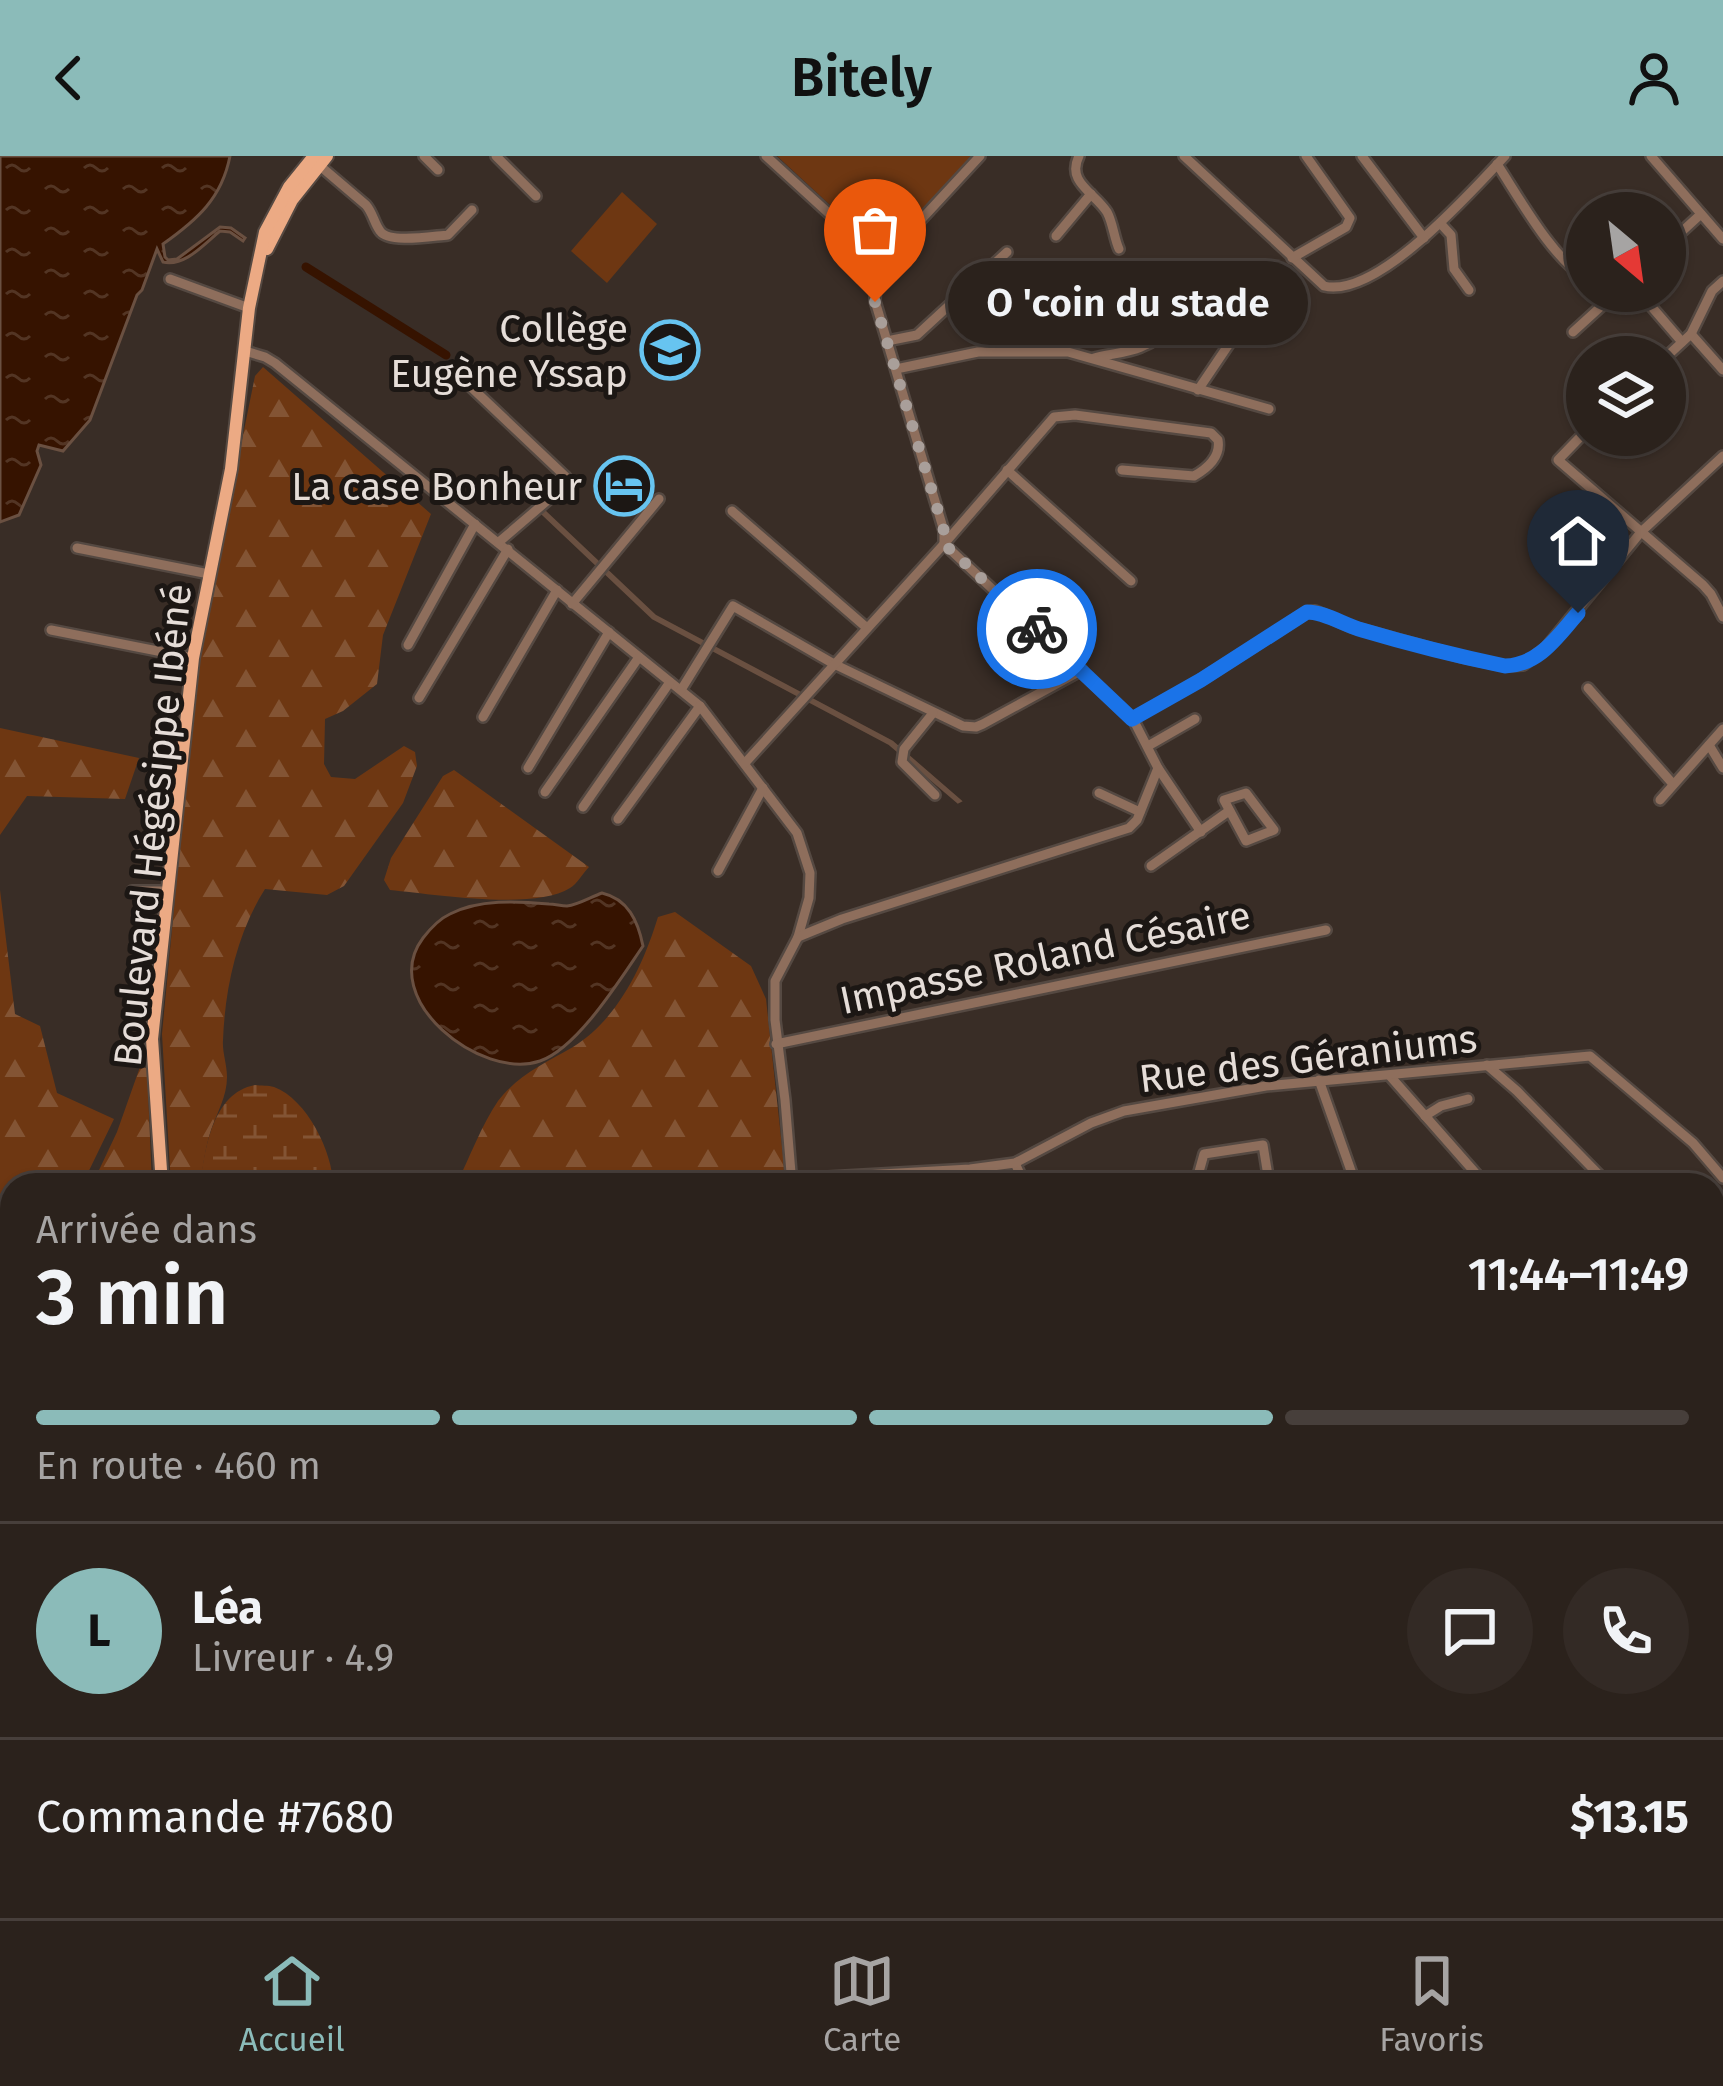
<!DOCTYPE html>
<html lang="fr">
<head>
<meta charset="utf-8">
<style>
	:root { --surface:#2b221c; --page:#332a25; --text:#f1f3f6; --muted:#a6a4a3; --line:#473f3b; --accent:#8bbbb9 }
	body { margin:0; font-family:"Fira Sans",sans-serif; background:var(--page); color:var(--text); height:100vh; display:flex; flex-direction:column; font-size:45px; white-space:nowrap }
	* { box-sizing:border-box; margin:0 }
	p { font-size:39px; color:var(--muted) }
	.icon { flex:none; width:66px; height:66px; fill:none; stroke:currentColor; stroke-width:2; stroke-linecap:round; stroke-linejoin:round }
	.map { position:relative; flex:1; overflow:hidden }
	.drawer { position:absolute; left:0px; top:1017px; width:1725px; height:747px; display:flex; flex-direction:column; background:var(--surface); border-radius:36px 36px 0 0; box-shadow:0 3px 9px #0004,0 0 0 3px var(--line) }
	.drawer>* { flex:none }
	.needle { width:78px; rotate:151deg }
	.tools { position:absolute; left:1566px; top:36px; display:grid; gap:24px }
	.tools a { display:grid; place-items:center; width:120px; height:120px; border-radius:50%; background:var(--surface); box-shadow:0 3px 9px #0004,0 0 0 3px var(--line); font-size:60px }
	.pin { position:absolute; display:grid; place-items:center; width:102px; height:102px; color:#fff; margin:-123px -51px; border-radius:50% 50% 50% 0; rotate:-45deg; box-shadow:0 0 12px #0007 }
	.pin .icon { rotate:45deg }
	.courier { position:absolute; display:grid; place-items:center; width:120px; height:120px; margin:-60px; border:9px solid #1a73e8; border-radius:50%; background:#fff; color:#222; box-shadow:0 3px 15px #0007 }
	.bubble { position:absolute; height:84px; border-radius:42px; background:var(--surface); box-shadow:0 3px 9px #0004,0 0 0 3px var(--line); font-size:39px; font-weight:600; line-height:84px; text-align:center }
	.summary em { font-style:normal; font-weight:600 }
	.summary div { display:flex; flex-direction:column-reverse }
	.summary { display:flex; align-items:center; justify-content:space-between; height:204px; padding:0 36px }
	h1 { font-size:78px; font-weight:600; line-height:90px }
	.bar { display:grid; grid-template-columns:repeat(4,1fr); gap:18px 12px; align-content:center; height:144px; padding:0 36px }
	.bar i { height:15px; border-radius:9px; background:var(--line) }
	.bar .on { background:var(--accent) }
	.bar p { grid-column:span 4 }
	.line { display:flex; align-items:center; gap:30px; padding:0 36px; border-top:3px solid var(--line) }
	.line div { flex:1 }
	.round { display:grid; place-items:center; flex:none; width:126px; height:126px; border-radius:63px; background:var(--page) }
	header { display:flex; justify-content:space-between; align-items:center; height:156px; padding:0 36px; background:var(--accent); color:#111; font-size:54px; font-weight:600 }
	.tabs { display:flex; justify-content:space-around; align-items:center; height:168px; border-top:3px solid var(--line); background:var(--surface); font-size:33px; color:var(--muted) }
	.tabs a { display:grid; justify-items:center; gap:6px }
	.tabs .on { color:var(--accent) }
	.map>svg:first-child { display:block }
	.grass { fill:#6e3712 }
	.forest { fill:url(#forest-firs) }
	.wetland { fill:url(#wetland-marsh) }
	.water { fill:url(#water-ripples); stroke:#6a5041; stroke-width:3 }
	.lines { fill:none; stroke-linecap:round; stroke-linejoin:round }
	.stream { stroke:#6a5041; stroke-width:3 }
	.canal { stroke:#361300; stroke-width:9 }
	.minor-casing { stroke:#554942; stroke-width:14 }
	.major-casing { stroke:#554942; stroke-width:16 }
	.minor { stroke:#8e6e5c; stroke-width:9 }
	.major { stroke:#ecaa84; stroke-width:12 }
	.done { stroke:#a99f9a; stroke-width:12; stroke-dasharray:0 21.6 }
	.route { stroke:#1a73e8; stroke-width:15 }
	.labels { text-anchor:middle; stroke-width:10; stroke-linejoin:round; paint-order:stroke }
	.poi-label { font-size:39px; fill:#e5ddd8; stroke:#1c1714; text-anchor:end }
	.street-label { font-size:39px; fill:#e5ddd8; stroke:#1c1714 }
</style>
</head>
<body>
<header><svg class="icon" aria-label="back" viewBox="0 0 24 24"><path d="M15 5l-7 7 7 7"/></svg>Bitely<svg class="icon" aria-label="person" viewBox="0 0 24 24"><circle cx="12" cy="8" r="4"/><path d="M4 21q1-7 8-7t8 7"/></svg></header>
<div class="map">
<svg width="1723" height="1762" viewBox="0 0 1723 1762">
	<defs>
		<pattern id="forest-firs" width="22" height="20" patternUnits="userSpaceOnUse" patternTransform="scale(3)"><rect width="22" height="20" fill="#6e3712"/><path d="M5 1l3.5 6h-7zM16 11l3.5 6h-7z" fill="#835434"/></pattern>
		<pattern id="wetland-marsh" width="20" height="14" patternUnits="userSpaceOnUse" patternTransform="scale(3)"><rect width="20" height="14" fill="#6e3712"/><path d="M1 5h8M5 5V1M11 12h8M15 12V8" fill="none" stroke="#835434"/></pattern>
		<pattern id="water-ripples" width="26" height="14" patternUnits="userSpaceOnUse" patternTransform="scale(3)"><rect width="26" height="14" fill="#361300"/><path d="M2 4q2-2 4 0t4 0M15 11q2-2 4 0t4 0" fill="none" stroke="#533524"/></pattern>
	</defs>
	<rect width="100%" height="100%" fill="#392d26"/>
	<g class="grass">
		<path d="M777 0H971L883 98Z"/>
		<path d="M622 36 657 68 607 127 571 95Z"/>
		<path d="M12 1142V1206L9 1215 12 1218V1337L0 1333V1143Z"/>
		<path d="M12 1524V1752H40L29 1762H0V1531Z"/>
	</g>
	<g class="forest">
		<path d="M263 211 431 358 383 479 377 528 343 555 325 563 324 608 331 621 355 623 404 590 415 596 417 610 403 647 344 730 327 739 265 733C237 777 225 832 223 884 222 896 227 908 227 921 227 940 217 957 211 974 205 992 203 1011 200 1029H171L162 878 198 501 255 220Z"/>
		<path d="M0 572 139 602 125 643 27 640 0 679Z"/>
		<path d="M454 614 589 711C583 717 577 728 570 732 534 755 433 738 390 734L384 724 391 702 443 620Z"/>
		<path d="M0 734 15 858 40 870 57 937 114 963 82 1029H12V1142L0 1143Z"/>
		<path d="M675 756 751 810 766 843 784 1009 783 1029H456C469 1003 482 968 498 945 518 919 545 907 573 891 618 863 643 810 658 761Z"/>
		<path d="M140 911 147 912 152 1029H134L131 1021 121 1029H92L117 976Z"/>
		<path d="M1713 1151 1723 1161V1236L1713 1237Z"/>
		<path d="M0 1333 12 1337V1513L7 1516 0 1512Z"/>
		<path d="M670 1752H852L835 1762H665Z"/>
		<path d="M922 1752H1402L1410 1762H932Z"/>
	</g>
	<path class="wetland" d="M255 929C261 930 268 929 274 931 307 943 333 997 333 1029H200C205 994 212 937 255 929Z"/>
	<g class="water">
		<path d="M0 0H230C222 42 197 64 163 88L165 101 168 104 177 103 220 71 231 72 245 82 243 85 230 76 220 75C204 88 185 111 163 106L157 93 142 134 137 139 90 264 63 295 39 289 37 295 41 309 19 359 0 366Z"/>
		<path d="M544 355 655 460 892 586 960 645 958 646 890 588 653 462 542 357Z"/>
		<path d="M602 737C628 743 638 765 643 790 621 822 578 892 540 905 481 925 377 843 423 782 430 773 439 763 450 758 479 743 517 745 549 748 555 748 561 750 567 750 578 749 591 741 602 737Z"/>
	</g>
	<g class="lines">
		<g class="stream">
			<path d="M0 1408 12 1410"/>
			<path d="M486 1752 495 1762"/>
		</g>
		<path class="canal" d="M306 111 446 199"/>
		<defs>
			<g id="minor">
				<path d="M424 0 438 14"/>
				<path d="M496 0 536 40"/>
				<path d="M766 0 882 106"/>
				<path d="M1079 0C1066 26 1094 36 1107 56 1113 67 1114 82 1119 93"/>
				<path d="M1184 0 1324 130C1377 143 1470 37 1505 0"/>
				<path d="M1362 0 1424 82"/>
				<path d="M1651 0 1723 83"/>
				<path d="M1497 8C1520 43 1552 102 1587 123"/>
				<path d="M319 9 366 49C373 57 374 67 380 75 389 88 433 80 448 79L472 54"/>
				<path d="M1440 67 1451 79 1454 113 1469 134"/>
				<path d="M1056 80 1091 38"/>
				<path d="M1665 91 1701 58"/>
				<path d="M1292 102 1346 71 1350 62 1306 0"/>
				<path d="M170 123 249 152"/>
				<path d="M1638 135 1682 186"/>
				<path d="M1573 176 1618 135"/>
				<path d="M1691 178 1723 214"/>
				<path d="M887 185 917 179 1007 96"/>
				<path d="M245 195 265 201 275 207 700 550 797 677 810 717 809 742 798 781 775 825V864L785 944 792 1029"/>
				<path d="M1094 202C1109 198 1127 197 1141 191 1165 182 1185 156 1180 131"/>
				<path d="M1665 202 1691 178 1712 135 1723 125"/>
				<path d="M896 213 978 196H1068L1269 253"/>
				<path d="M453 214 566 321 562 332 499 386"/>
				<path d="M1198 234 1254 151"/>
				<path d="M1587 274 1558 304 1703 429 1711 438 1723 461"/>
				<path d="M1007 314 1131 425"/>
				<path d="M732 355 867 472"/>
				<path d="M944 388 1132 563 1201 524 1307 456 1315 455 1352 471 1462 501 1505 510 1523 509 1546 492 1641 376 1723 300"/>
				<path d="M944 388V375L875 145 876 120 882 106 980 0"/>
				<path d="M77 392 209 418"/>
				<path d="M572 448 659 343"/>
				<path d="M51 474 193 502"/>
				<path d="M408 489 475 368"/>
				<path d="M1588 532 1673 628"/>
				<path d="M681 534 733 450 834 508 963 570 976 571 983 568 1082 514"/>
				<path d="M419 542 508 393"/>
				<path d="M933 557 904 593 902 606 935 639"/>
				<path d="M483 561 557 434"/>
				<path d="M1136 569 1158 612 1201 676"/>
				<path d="M1709 589 1723 612"/>
				<path d="M1148 590 1195 563"/>
				<path d="M745 607 944 388 1054 261 1075 259 1211 277 1218 284C1221 301 1208 312 1194 320L1122 314"/>
				<path d="M528 612 609 476"/>
				<path d="M545 636 639 501"/>
				<path d="M1099 637 1140 656"/>
				<path d="M1246 637 1274 674 1246 685 1224 644Z"/>
				<path d="M1660 644 1723 573"/>
				<path d="M583 651 670 526"/>
				<path d="M618 663 700 550"/>
				<path d="M1151 710 1229 655"/>
				<path d="M718 715 763 632"/>
				<path d="M132 735H167"/>
				<path d="M798 781 842 763 1129 672 1137 664 1158 612"/>
				<path d="M776 888 1326 774"/>
				<path d="M1487 909 1517 935 1609 1029"/>
				<path d="M1390 920 1486 1029"/>
				<path d="M1319 924 1356 1029"/>
				<path d="M1425 960 1441 950 1468 943"/>
				<path d="M1015 1007 1025 1029"/>
				<path d="M792 1023 970 1013 1015 1007 1091 967 1124 955 1266 930 1590 900 1693 987 1723 1022"/>
				<path d="M1197 1023 1204 998 1263 989 1269 1026 1250 1029"/>
				<path d="M1178 1029 1197 1023 1209 1029"/>
				<path d="M1713 1538 1723 1531"/>
				<path d="M1713 1651 1723 1659"/>
				<path d="M1639 1752 1643 1762"/>
				<path d="M34 1762 44 1752"/>
			</g>
			<g id="major">
				<path d="M267 93 292 44 327 0"/>
				<path d="M162 1029 152 883 193 502 231 313 249 152 265 76 289 31 314 0"/>
				<path d="M1713 1453 1723 1451"/>
				<path d="M228 1752 230 1762"/>
			</g>
		</defs>
		<use href="#minor" class="minor-casing"/>
		<use href="#major" class="major-casing"/>
		<use href="#minor" class="minor"/>
		<use href="#major" class="major"/>
	</g>
	<g class="lines">
		<path class="done" d="M875 146 944 375V388L1037 473"/>
		<path class="route" d="M1037 473 1132 563 1201 524 1307 456C1325 456 1344 469 1362 474 1409 488 1457 500 1505 510 1539 509 1557 481 1578 457"/>
	</g>
	<defs>
		<symbol id="school-ring" viewBox="-11 -11 22 22"><circle r="9.5" fill="#1c1714" stroke="#67c4f0" stroke-width="1.5"/><path d="M0-5L7-2L0 1L-7-2ZM-4 1L0 2.5L4 1V4Q0 6-4 4Z" fill="#67c4f0"/></symbol>
		<symbol id="hotel-ring" viewBox="-11 -11 22 22"><circle r="9.5" fill="#1c1714" stroke="#67c4f0" stroke-width="1.5"/><path d="M-6-4.5h1.5V1H6V5H4.5V3h-9V5H-6ZM-4 0a1.8 1.8 0 1 1 3.6 0ZM.5 0V-2.5h3Q6-2.5 6 0Z" fill="#67c4f0"/></symbol>
	</defs>
	<g fill-rule="evenodd">
		<use href="#school-ring" x="637" y="161" width="66" height="66"/>
		<use href="#hotel-ring" x="591" y="297" width="66" height="66"/>
	</g>
	<g class="labels">
		<g class="poi-label">
			<text x="628" y="186">Collège<tspan x="628" dy="45">Eugène Yssap</tspan></text>
			<text x="582" y="344">La case Bonheur</text>
		</g>
		<g class="street-label">
			<text transform="translate(152 669) rotate(-84)" y="14">Boulevard Hégésippe Ibéné</text>
			<text transform="translate(1045 801) rotate(-12)" y="14">Impasse Roland Césaire</text>
			<text transform="translate(1308 902) rotate(-7)" y="14">Rue des Géraniums</text>
		</g>
	</g>
</svg>
<div class="tools">
<a><svg class="needle" viewBox="-14 -14 28 28"><path d="M0-13l5 13h-10z" fill="#e53935"/><path d="M0 13l5-13h-10z" fill="#a6a4a3"/></svg></a>
<a><svg class="icon" aria-label="layers" viewBox="0 0 24 24"><path d="M12 4l9 5-9 5-9-5zM3 14l9 5 9-5"/></svg></a>
</div>
<div class="pin" style="left:875px;top:146px;background:#ea580c"><svg class="icon" aria-label="bag" viewBox="0 0 24 24"><path d="M5 8h14l-1 12H6zM9 8a3 3 0 0 1 6 0"/></svg></div>
<div class="pin" style="left:1578px;top:457px;background:#1f2937"><svg class="icon" aria-label="home" viewBox="0 0 24 24"><path d="M3 11l9-7 9 7M6 9v11h12V9"/></svg></div>
<div class="courier" style="left:1037px;top:473px"><svg class="icon" aria-label="bike" viewBox="0 0 24 24"><circle cx="6" cy="16" r="4"/><circle cx="18" cy="16" r="4"/><path d="M6 16l4-8h5l3 8M10 8l3 8H6M13 5h3"/></svg></div>
<div class="bubble" style="left:948px;top:105px;width:360px">O 'coin du stade</div>
<section class="drawer">
<div class="summary"><div><h1>3 min</h1><p>Arrivée dans</p></div><em>11:44–11:49</em></div>
<div class="bar"><i class="on"></i><i class="on"></i><i class="on"></i><i></i><p>En route · 460 m</p></div>
<div class="line" style="height:216px"><b class="round" style="background:var(--accent);color:#111">L</b><div><b>Léa</b><p>Livreur · 4.9</p></div><a class="round"><svg class="icon" aria-label="chat" viewBox="0 0 24 24"><path d="M4 5h16v11H9l-5 4z"/></svg></a><a class="round"><svg class="icon" aria-label="phone" viewBox="0 0 24 24"><path d="M5 4h4l2 5-3 2q2 4 5 5l2-3 5 2v4C11 20 4 13 5 4z"/></svg></a></div>
<div class="line" style="height:156px"><div>Commande #7680</div><b>$13.15</b></div>
</section>
</div>
<nav class="tabs">
<a class="on"><svg class="icon" aria-label="home" viewBox="0 0 24 24"><path d="M3 11l9-7 9 7M6 9v11h12V9"/></svg>Accueil</a>
<a><svg class="icon" aria-label="map" viewBox="0 0 24 24"><path d="M3 6l6-2 6 2 6-2v14l-6 2-6-2-6 2zM9 4v14M15 6v14"/></svg>Carte</a>
<a><svg class="icon" aria-label="saved" viewBox="0 0 24 24"><path d="M7 4h10v16l-5-4-5 4z"/></svg>Favoris</a>
</nav>
</body>
</html>
